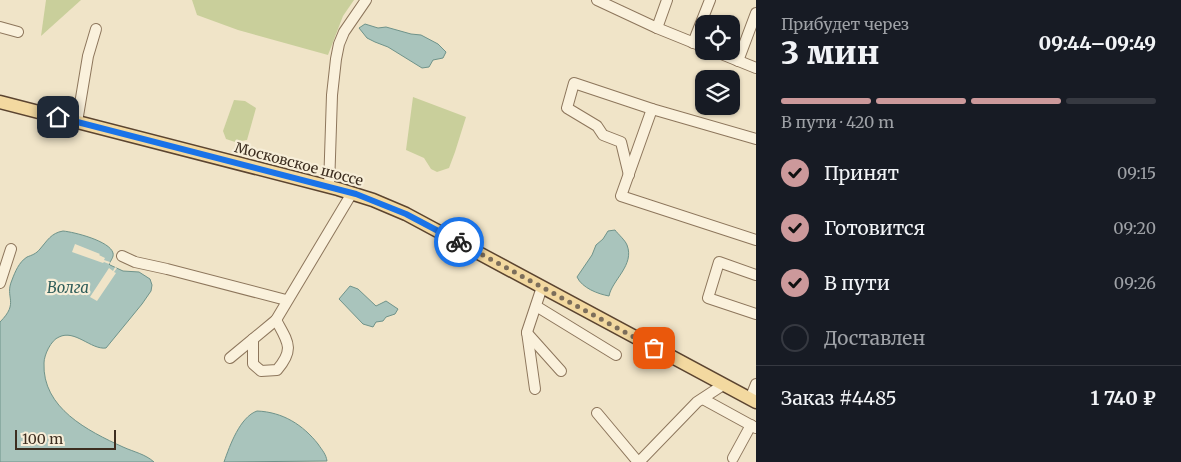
<!DOCTYPE html>
<html lang="ru">
<head>
<meta charset="utf-8">
<style>
	:root { --surface:#171b24; --page:#242831; --text:#f1f3f6; --muted:#9ea1a6; --line:#363941; --accent:#cc999b }
	body { margin:0; font-family:Merriweather,serif; background:var(--page); color:var(--text); height:100vh; display:flex; flex-direction:column; font-size:19px; white-space:nowrap }
	* { box-sizing:border-box; margin:0 }
	p { font-size:16px; color:var(--muted) }
	.icon { flex:none; width:28px; height:28px; fill:none; stroke:currentColor; stroke-width:2; stroke-linecap:round; stroke-linejoin:round }
	.map { position:relative; flex:1; overflow:hidden }
	.drawer { display:flex; flex-direction:column; background:var(--surface); width:425px }
	.drawer>* { flex:none }
	.buttons { position:absolute; left:695px; top:15px; display:grid; gap:10px }
	.buttons a { display:grid; place-items:center; width:45px; height:45px; border-radius:10px; background:var(--surface); box-shadow:0 1px 4px #0004; font-size:25px }
	.scale { position:absolute; left:15px; bottom:12px; width:101px; box-sizing:border-box; padding-left:5px; border:2px solid #3d2e20; border-top:0; font-size:14px; line-height:18px; white-space:nowrap; color:#3d2e20; -webkit-text-stroke:4px #f7eed8; paint-order:stroke }
	.pin { position:absolute; display:grid; place-items:center; width:42px; height:42px; color:#fff; margin:-21px; border-radius:10px; box-shadow:0 2px 8px #0006 }
	.courier { position:absolute; display:grid; place-items:center; width:50px; height:50px; margin:-25px; border:4px solid #1a73e8; border-radius:50%; background:#fff; color:#222; box-shadow:0 1px 6px #0007 }
	.head em { font-style:normal; font-weight:800 }
	.head div { display:flex; flex-direction:column-reverse }
	.head { display:flex; align-items:center; justify-content:space-between; height:85px; padding:0 25px }
	h1 { font-size:32px; font-weight:800; line-height:38px }
	.bar { display:grid; grid-template-columns:repeat(4,1fr); gap:8px 5px; align-content:center; height:60px; padding:0 25px }
	.bar i { height:6px; border-radius:4px; background:var(--line) }
	.bar .current { background:var(--accent) }
	.bar p { grid-column:span 4 }
	.line { display:flex; align-items:center; gap:12px; padding:0 25px; border-top:1px solid var(--line) }
	.line div { flex:1 }
	ol { padding:0 25px; list-style:none }
	li { display:flex; align-items:center; gap:15px; height:55px }
	li p { margin-inline-start:auto }
	li .icon { padding:5px; border-radius:50%; background:var(--accent); color:#111; stroke-width:4 }
	li:last-child { color:var(--muted) }
	li i { width:28px; height:28px; border:2px solid var(--line); border-radius:50% }
	main { display:flex; flex:1; min-height:0 }
	.map>svg:first-child { display:block }
	.green { fill:#c9cf9b }
	.water { fill:#a9c4bc; stroke:#6f938a }
	.pier { fill:#f0e4c8 }
	.lines { fill:none; stroke-linecap:round; stroke-linejoin:round }
	.minor-casing { stroke:#8d765c; stroke-width:12 }
	.major-casing { stroke:#5b4430; stroke-width:15 }
	.minor { stroke:#faf1dc; stroke-width:10 }
	.major { stroke:#f3d9a0; stroke-width:12 }
	.done { stroke:#7c6e5b; stroke-width:5; stroke-dasharray:0 9 }
	.route { stroke:#1a73e8; stroke-width:6 }
	.labels { text-anchor:middle; stroke-width:4.5; stroke-linejoin:round; paint-order:stroke }
	.street-label { font-size:14px; fill:#3d2e20; stroke:#f7eed8 }
	.water-label { font-size:15px; font-style:italic; fill:#2f5d5a; stroke:#f7eed8 }
</style>
</head>
<body>
<main>
<div class="map">
<svg width="756" height="462" viewBox="0 0 756 462">
	<rect width="100%" height="100%" fill="#f0e4c8"/>
	<g class="green">
		<path d="M46 0H81L41 36Z"/>
		<path d="M192 0H354L343 16 328 55 238 30 197 15Z"/>
		<path d="M413 97 466 117 455 152 449 168 437 172 431 169 424 158 406 150Z"/>
		<path d="M234 100 245 101 256 108 247 140 235 142 226 139 223 131Z"/>
	</g>
	<g class="water">
		<path d="M365 24 378 28 386 27 411 34 421 35 438 44 446 52 443 58 433 60 429 67 422 68 388 47 375 42 367 38 359 28Z"/>
		<path d="M615 230C618 234 625 240 627 245 635 265 612 280 609 296 598 294 582 288 577 277L592 255 596 245 603 239 608 231Z"/>
		<path d="M63 231C74 232 110 241 113 253 114 257 111 260 109 264L110 265 123 271 139 272 150 279 152 285 151 291 142 304 106 348C91 350 75 329 59 337 51 340 44 355 44 363 42 408 88 431 123 447 134 452 145 454 154 462H0V322C20 302 4 298 12 280 15 272 19 262 27 257 32 255 36 254 40 249 47 241 51 233 63 231Z"/>
		<path d="M350 286 358 289 376 306 386 301 398 309 395 314 386 317 383 321 376 322 373 327 363 324 339 299Z"/>
		<path d="M257 411C283 412 303 425 318 444 322 450 326 454 327 461L224 462C230 445 240 417 257 411Z"/>
	</g>
	<g class="pier">
		<path d="M75 244 100 254 99 255 105 258 104 260 110 262 109 264 104 262 103 263 72 252Z"/>
		<path d="M115 267 117 268 114 272 116 273 97 301 90 297 109 268 113 271Z"/>
	</g>
	<g class="lines">
		<defs>
			<g id="minor">
				<path d="M597 0 657 28 704 47"/>
				<path d="M0 27 18 32"/>
				<path d="M657 28 667 0"/>
				<path d="M693 43 710 0"/>
				<path d="M714 51 756 68"/>
				<path d="M738 61 756 13"/>
				<path d="M652 109 621 196 756 240"/>
				<path d="M77 122 88 56 96 29"/>
				<path d="M629 175 621 142 603 135 597 126 567 108 574 83 652 109 756 139"/>
				<path d="M329 187 332 95 336 59 339 44 344 32 366 0"/>
				<path d="M122 256 135 262 167 269 286 300"/>
				<path d="M756 275 719 262 708 298 756 314"/>
				<path d="M0 283 11 249"/>
				<path d="M536 306 616 355"/>
				<path d="M527 333 561 371"/>
				<path d="M253 339V364L261 371 277 370C295 349 288 342 276 320"/>
				<path d="M230 358 276 320 352 193"/>
				<path d="M535 389 527 332 542 287"/>
				<path d="M703 399 756 428"/>
				<path d="M750 399 756 384"/>
				<path d="M597 413 638 462"/>
				<path d="M733 458 751 425"/>
				<path d="M639 462 697 402 723 385"/>
			</g>
			<path id="major" d="M0 102 338 189 373 200 406 214 756 402"/>
		</defs>
		<use href="#minor" class="minor-casing"/>
		<use href="#major" class="major-casing"/>
		<use href="#minor" class="minor"/>
		<use href="#major" class="major"/>
	</g>
	<g class="lines">
		<path class="done" d="M459 242 654 348"/>
		<path class="route" d="M58 117 356 194 406 214 459 242"/>
	</g>
	<g class="labels">
		<g class="street-label">
			<text transform="translate(299 164) rotate(15)" y="5">Московское шоссе</text>
		</g>
		<g class="water-label">
			<text x="68" y="293">Волга</text>
		</g>
	</g>
</svg>
<div class="buttons">
<a><svg class="icon" aria-label="locate" viewBox="0 0 24 24"><circle cx="12" cy="12" r="6"/><path d="M12 2v4M12 18v4M2 12h4M18 12h4"/></svg></a>
<a><svg class="icon" aria-label="layers" viewBox="0 0 24 24"><path d="M12 4l9 5-9 5-9-5zM3 14l9 5 9-5"/></svg></a>
</div>
<div class="scale">100 m</div>
<div class="pin" style="left:654px;top:348px;background:#ea580c"><svg class="icon" aria-label="bag" viewBox="0 0 24 24"><path d="M5 8h14l-1 12H6zM9 8a3 3 0 0 1 6 0"/></svg></div>
<div class="pin" style="left:58px;top:117px;background:#1f2937"><svg class="icon" aria-label="home" viewBox="0 0 24 24"><path d="M3 11l9-7 9 7M6 9v11h12V9"/></svg></div>
<div class="courier" style="left:459px;top:242px"><svg class="icon" aria-label="bike" viewBox="0 0 24 24"><circle cx="6" cy="16" r="4"/><circle cx="18" cy="16" r="4"/><path d="M6 16l4-8h5l3 8M10 8l3 8H6M13 5h3"/></svg></div>
</div>
<section class="drawer">
<div class="head"><div><h1>3 мин</h1><p>Прибудет через</p></div><em>09:44–09:49</em></div>
<div class="bar"><i class="current"></i><i class="current"></i><i class="current"></i><i></i><p>В пути · 420 m</p></div>
<ol>
<li><svg class="icon" aria-label="check" viewBox="0 0 24 24"><path d="M5 12l5 5 9-10"/></svg>Принят<p>09:15</p></li>
<li><svg class="icon" aria-label="check" viewBox="0 0 24 24"><path d="M5 12l5 5 9-10"/></svg>Готовится<p>09:20</p></li>
<li><svg class="icon" aria-label="check" viewBox="0 0 24 24"><path d="M5 12l5 5 9-10"/></svg>В пути<p>09:26</p></li>
<li><i></i>Доставлен</li>
</ol>
<div class="line" style="height:65px"><div>Заказ #4485</div><b>1 740 ₽</b></div>
</section>
</main>
</body>
</html>
